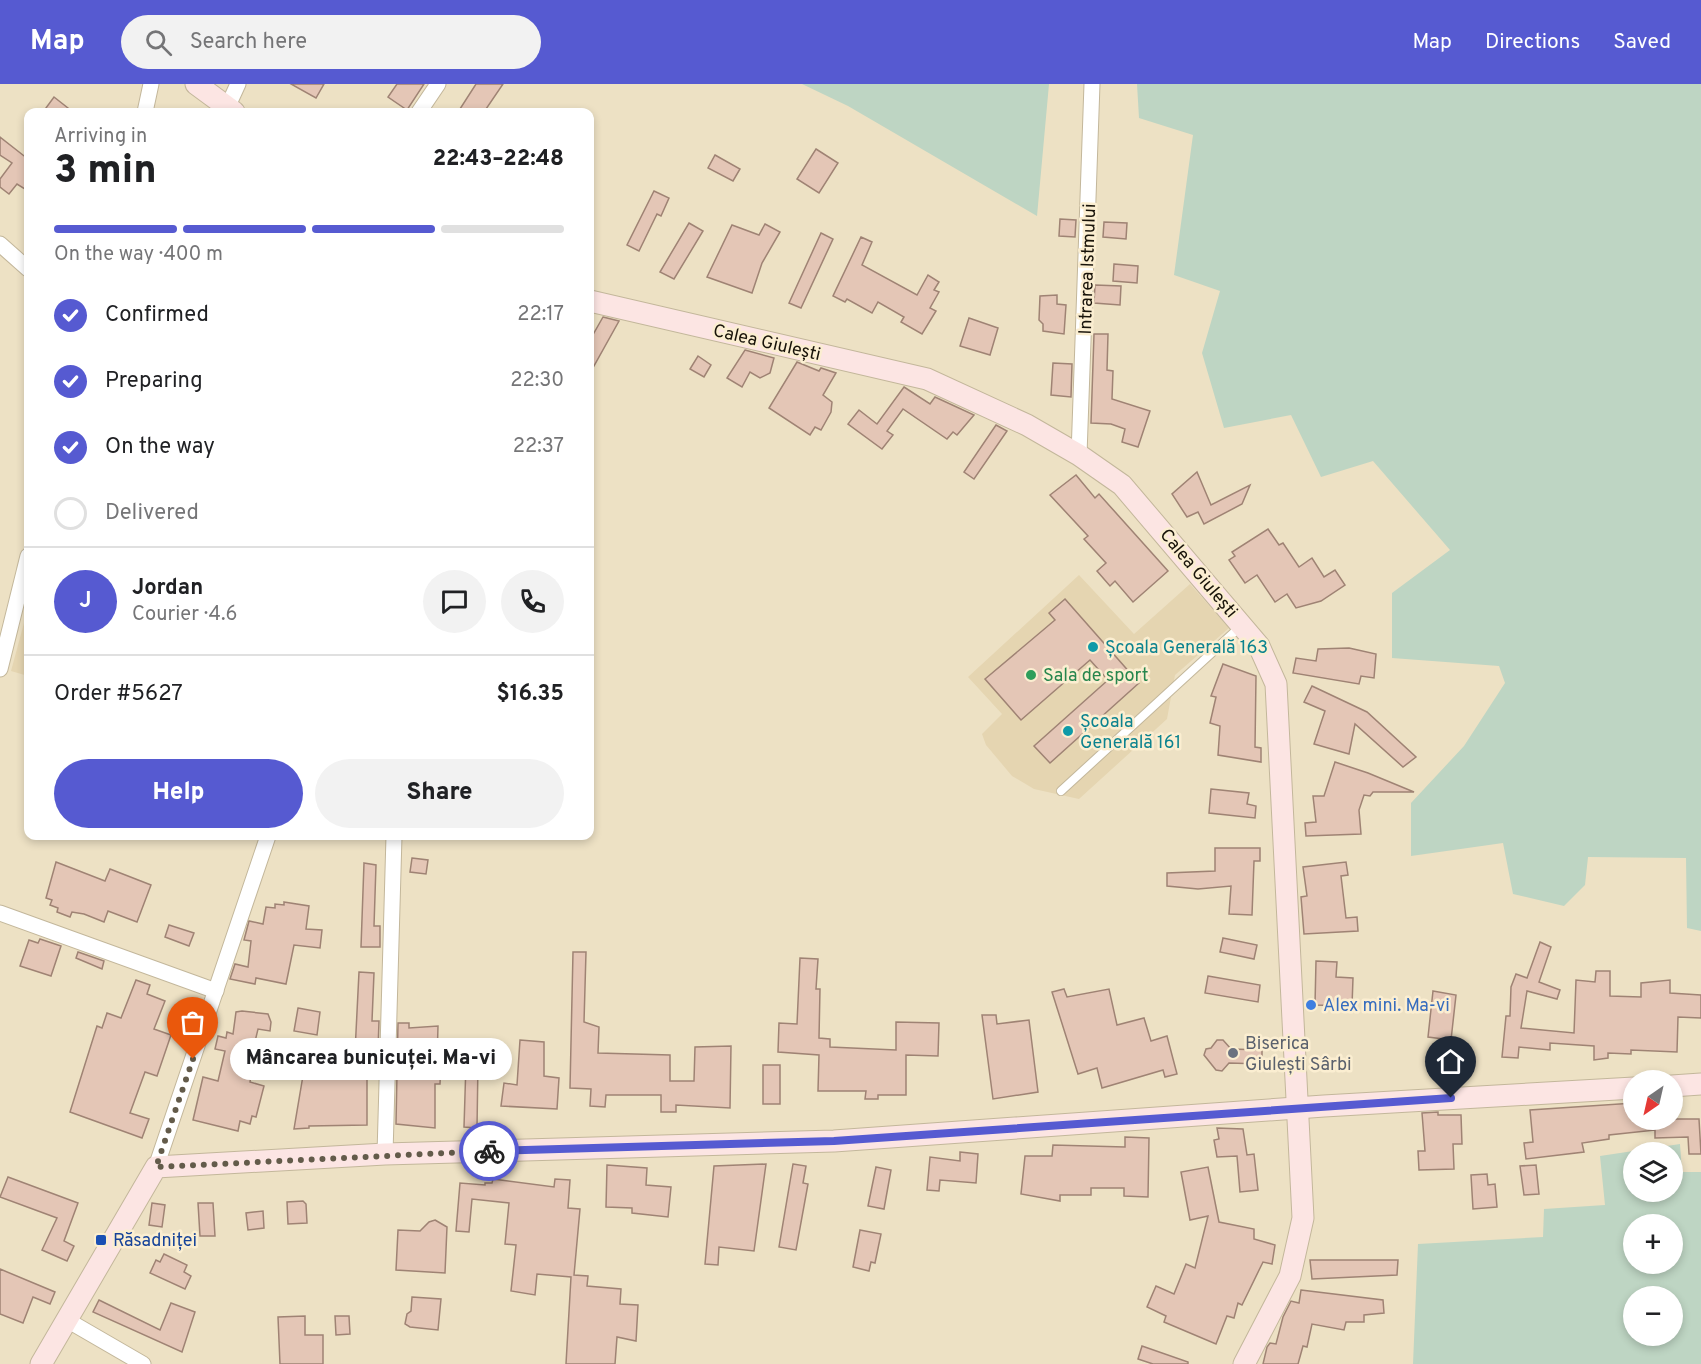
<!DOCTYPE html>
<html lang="en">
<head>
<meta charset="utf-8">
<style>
	:root { --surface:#fff; --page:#f2f2f2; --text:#202124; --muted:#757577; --line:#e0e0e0; --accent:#565ad1 }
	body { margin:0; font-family:Overpass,sans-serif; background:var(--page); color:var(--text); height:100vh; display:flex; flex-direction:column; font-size:22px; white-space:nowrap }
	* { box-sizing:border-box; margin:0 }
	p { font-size:20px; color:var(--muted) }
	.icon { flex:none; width:33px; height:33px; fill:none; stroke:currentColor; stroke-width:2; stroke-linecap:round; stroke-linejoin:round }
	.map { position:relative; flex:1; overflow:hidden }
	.panel { position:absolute; left:24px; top:24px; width:570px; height:732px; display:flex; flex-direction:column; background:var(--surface); border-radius:12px; box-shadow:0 3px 9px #0003 }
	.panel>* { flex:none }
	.needle { width:39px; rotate:214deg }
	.tools { position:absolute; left:1623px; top:986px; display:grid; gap:12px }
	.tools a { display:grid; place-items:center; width:60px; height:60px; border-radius:50%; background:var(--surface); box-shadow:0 3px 9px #0003; font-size:30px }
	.pin { position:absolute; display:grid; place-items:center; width:51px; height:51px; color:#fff; margin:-62px -26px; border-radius:50% 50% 50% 0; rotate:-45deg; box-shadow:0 0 6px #0007 }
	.pin .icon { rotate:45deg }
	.courier { position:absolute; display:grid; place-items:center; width:60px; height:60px; margin:-30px; border:4px solid #565ad1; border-radius:50%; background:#fff; color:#222; box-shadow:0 2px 8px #0007 }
	.bubble { position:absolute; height:42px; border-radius:21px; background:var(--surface); box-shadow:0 3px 9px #0003; font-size:20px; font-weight:800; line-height:42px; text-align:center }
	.overview em { font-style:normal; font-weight:800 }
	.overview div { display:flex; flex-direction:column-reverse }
	.overview { display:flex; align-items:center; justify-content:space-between; height:102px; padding:0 30px }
	h1 { font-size:39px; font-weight:800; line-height:45px }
	.bar { display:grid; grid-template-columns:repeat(4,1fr); gap:9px 6px; align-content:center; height:72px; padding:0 30px }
	.bar i { height:8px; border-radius:4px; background:var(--line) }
	.bar .active { background:var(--accent) }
	.bar p { grid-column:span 4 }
	.line { display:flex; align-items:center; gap:15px; padding:0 30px; border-top:2px solid var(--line) }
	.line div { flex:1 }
	.round { display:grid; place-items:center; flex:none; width:63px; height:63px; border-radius:32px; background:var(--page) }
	ol { padding:0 30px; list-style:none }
	li { display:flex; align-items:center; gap:18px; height:66px }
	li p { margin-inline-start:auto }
	li .icon { padding:6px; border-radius:50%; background:var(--accent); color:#fff; stroke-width:4 }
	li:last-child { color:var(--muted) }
	li i { width:33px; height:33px; border:3px solid var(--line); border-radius:50% }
	.action { display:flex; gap:12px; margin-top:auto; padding:12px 30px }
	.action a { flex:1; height:69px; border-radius:36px; background:var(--accent); color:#fff; font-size:24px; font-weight:800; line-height:69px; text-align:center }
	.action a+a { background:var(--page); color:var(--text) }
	header { display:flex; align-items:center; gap:36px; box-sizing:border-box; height:84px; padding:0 30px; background:var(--accent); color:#fff }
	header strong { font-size:28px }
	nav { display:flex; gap:33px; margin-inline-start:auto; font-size:21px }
	.search { width:420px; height:54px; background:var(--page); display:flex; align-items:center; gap:15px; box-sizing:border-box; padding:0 21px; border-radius:33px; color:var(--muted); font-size:22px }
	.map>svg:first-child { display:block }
	.built { fill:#e5d5b1 }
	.green { fill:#bed5c3; fill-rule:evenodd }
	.building { fill:#e4c6b6; stroke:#9f8374; stroke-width:1.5 }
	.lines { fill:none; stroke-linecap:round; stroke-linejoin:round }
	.lane-casing { stroke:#c3b79b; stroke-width:10 }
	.street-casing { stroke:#c3b79b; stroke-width:17 }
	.secondary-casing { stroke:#c3b79b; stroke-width:23 }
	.lane { stroke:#fff; stroke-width:8 }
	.street { stroke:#fff; stroke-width:15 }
	.secondary { stroke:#fce5e3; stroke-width:21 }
	.done { stroke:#635b4a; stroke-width:6; stroke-dasharray:0 10.8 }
	.route { stroke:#565ad1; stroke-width:8 }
	.culture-dot { fill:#0f9aa8; stroke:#fbeed1; stroke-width:2 }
	.leisure-dot { fill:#2e9e5b; stroke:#fbeed1; stroke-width:2 }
	.shop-dot { fill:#3f7fe0; stroke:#fbeed1; stroke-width:2 }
	.worship-dot { fill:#6b7280; stroke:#fbeed1; stroke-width:2 }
	.transit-dot { fill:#1a4fb4; stroke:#fbeed1; stroke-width:2 }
	.labels { text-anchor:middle; stroke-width:5; stroke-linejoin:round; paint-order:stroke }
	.street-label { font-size:18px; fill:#181309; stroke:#fbeed1 }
	.culture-label { font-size:18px; fill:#0d838f; stroke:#fbeed1; text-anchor:start }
	.leisure-label { font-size:18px; fill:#27864d; stroke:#fbeed1; text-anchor:start }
	.shop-label { font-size:18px; fill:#366cbe; stroke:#fbeed1; text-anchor:start }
	.worship-label { font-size:18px; fill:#5b616d; stroke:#fbeed1; text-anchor:start }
	.transit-label { font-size:18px; fill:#164399; stroke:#fbeed1; text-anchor:start }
</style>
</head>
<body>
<header>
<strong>Map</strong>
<div class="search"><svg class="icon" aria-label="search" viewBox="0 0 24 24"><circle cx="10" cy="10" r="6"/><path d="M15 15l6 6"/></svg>Search here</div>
<nav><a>Map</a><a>Directions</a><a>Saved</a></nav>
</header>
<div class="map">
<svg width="1701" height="1280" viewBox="0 0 1701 1280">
	<rect width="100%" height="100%" fill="#ede1c4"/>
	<g class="built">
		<path d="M1079 491 1134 550 1190 500 1229 544 1175 591 1167 635 1079 715 1034 705 1012 692 986 661 982 650 1002 630 968 593Z"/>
		<path d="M24 539 28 540V592L11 587Z"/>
	</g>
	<g class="green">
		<path d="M802 0H1049L1037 132 848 22Z"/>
		<path d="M1137 0H1701V847L1687 844 1686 774 1588 773 1585 801 1564 822 1513 810 1503 759 1411 772V719L1464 662 1505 599 1499 582 1392 574V509L1450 466 1373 377 1321 393 1291 331 1224 344 1202 269 1220 207 1174 191 1193 51 1139 34Z"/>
		<path d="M1680 1060 1682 1088H1701V1280H1413L1418 1160 1543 1153 1544 1125 1605 1121 1600 1072ZM1634 1068H1672V1107H1634ZM1634 1140H1672V1179H1634ZM1634 1212H1672V1251H1634Z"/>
	</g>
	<g class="building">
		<path d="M291 0H324L316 14Z"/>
		<path d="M397 0H424L407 26 388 13Z"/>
		<path d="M476 0H503L484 28H458Z"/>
		<path d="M54 13 73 28H43Z"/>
		<path d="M0 53 28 75V107L17 100 9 110 0 103V95L12 79 0 71Z"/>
		<path d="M816 65 838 79 819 109 797 95Z"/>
		<path d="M715 71 740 85 733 97 708 84Z"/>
		<path d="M654 107 669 114 661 132 657 130 639 167 627 161Z"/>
		<path d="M1060 135 1076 136 1075 153 1059 152Z"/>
		<path d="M1104 138 1127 139 1126 155 1103 153Z"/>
		<path d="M689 139 703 147 674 195 660 188Z"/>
		<path d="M765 140 780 148 762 179 752 209 707 193 732 141 759 151Z"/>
		<path d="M821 149 833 155 801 224 789 219Z"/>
		<path d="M861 153 872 158 862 181 917 211 928 191 939 198 934 206 939 208 930 224 936 227 922 250 901 238 904 233 878 218 872 229 847 215 845 218 833 212Z"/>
		<path d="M1114 180 1138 182 1137 199 1113 197Z"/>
		<path d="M1095 201 1121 202 1120 221 1094 219Z"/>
		<path d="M1057 211V220L1066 221 1064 250 1043 247V240L1039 236 1040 212Z"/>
		<path d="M603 233 619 237 590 289V256Z"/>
		<path d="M969 234 998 244 990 271 960 262Z"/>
		<path d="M1094 250H1108L1107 286 1113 287 1112 315 1150 327 1138 363 1122 358 1125 345 1111 340 1091 339Z"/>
		<path d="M745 266 774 274 770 289 760 294 750 288 742 303 727 294Z"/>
		<path d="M698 272 711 281 704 293 690 285Z"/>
		<path d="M797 278 819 287 821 284 836 289 823 311 832 318 831 328 821 346 815 343 810 351 769 324Z"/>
		<path d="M1053 279 1072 280 1071 313 1051 311Z"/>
		<path d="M904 303 930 320 935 313 974 331 957 351 953 348 947 355 903 325 887 347 893 351 882 365 848 340 859 326 877 340Z"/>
		<path d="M996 341 1007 347 974 395 964 388Z"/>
		<path d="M1197 388 1211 421 1250 401 1242 420 1204 440 1198 428 1187 433 1172 410Z"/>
		<path d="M1076 391 1095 414 1099 410 1168 487 1133 518 1115 497 1110 502 1097 487 1106 479 1084 455 1088 452 1050 411Z"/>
		<path d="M1268 445 1279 461 1283 459 1299 483 1312 474 1324 493 1335 486 1345 501 1321 517 1296 524 1287 510 1275 518 1257 491 1245 499 1229 476 1235 472 1232 468Z"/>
		<path d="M1065 515 1139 599 1050 679 1034 662 1108 596 1090 576 1021 636 985 595 1055 536 1049 529Z"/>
		<path d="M1349 564 1376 570 1374 594 1361 592 1359 600 1293 589 1296 574 1316 577 1318 565Z"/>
		<path d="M1223 580 1256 592 1255 663 1261 664V678L1218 671 1220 642 1210 639 1216 613 1211 612Z"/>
		<path d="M1312 602 1367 628 1416 673 1403 683 1355 640 1349 670 1314 660 1325 627 1304 618Z"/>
		<path d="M1335 678 1368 689 1414 708H1373L1370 712 1364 711 1359 726 1361 750 1306 752 1305 739 1316 738 1313 712H1324Z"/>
		<path d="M1211 705 1249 709 1247 720 1256 722 1255 734 1209 729Z"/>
		<path d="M1215 764H1260V777H1254L1252 831 1229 830 1231 802 1198 805 1167 802V789L1215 787Z"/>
		<path d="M412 774 428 776 426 790 410 788Z"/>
		<path d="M56 778 105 797 110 785 151 801 137 838 108 827 104 838 84 830 72 828 70 833 57 828 58 824 50 821 52 816 46 814Z"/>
		<path d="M1346 778 1348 791 1341 792 1346 834 1357 833 1358 847 1304 850 1301 813 1307 812 1303 783Z"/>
		<path d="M364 779 376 781 374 842H380V863H361Z"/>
		<path d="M284 818 309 822 306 845 322 846 320 864 294 861 286 900 256 894 255 900 230 895 235 880 248 883 251 857 244 856 249 837 263 840 266 823 275 824V820L284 821Z"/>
		<path d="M169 841 194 849 189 862 165 853Z"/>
		<path d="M1223 854 1257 861 1254 875 1220 868Z"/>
		<path d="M40 855 61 862 51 892 20 882 29 856 38 859Z"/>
		<path d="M1540 858 1551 863 1539 898 1560 906 1557 915 1527 907 1521 944 1574 949 1576 896 1595 898 1596 887H1610V912L1641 913V899L1670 896V909L1701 911V934L1678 933 1677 968 1631 966V970L1608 969V974L1594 976V962L1550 959V966L1519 963 1518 974 1502 973 1506 932H1510L1511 903 1516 890 1527 894Z"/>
		<path d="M78 868 104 877 102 885 76 874Z"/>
		<path d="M573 868H586L584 938 599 943 598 969 670 971V997H694L695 963 731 962 730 1024 676 1021V1028H661V1011H606L605 1023 590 1022 591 1005 570 1004Z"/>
		<path d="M800 874 818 875 816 905H820L819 954 830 955V963L896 966V938L939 939 938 972 906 971V1011H878V1015H865L866 1007H818L819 971 778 968 779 939 797 940Z"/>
		<path d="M1316 877 1337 878 1336 893 1353 894 1352 922 1315 921Z"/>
		<path d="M359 888 374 889 372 937H379L377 993 367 992V1041L309 1042V1044L294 1045 307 968H355Z"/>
		<path d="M1208 892 1260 901 1258 918 1205 909Z"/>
		<path d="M136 896 150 901 147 910 165 917 154 945 171 951 157 992 145 988 130 1029 149 1035 142 1054 70 1028 97 942 102 944 107 929 121 934Z"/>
		<path d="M1064 905 1067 913 1109 905 1117 941 1144 934 1151 957 1167 952 1177 990 1165 993 1163 986 1102 1004 1097 984 1078 990 1052 908Z"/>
		<path d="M1433 907 1456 911 1451 956 1428 953Z"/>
		<path d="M298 924 320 928 317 951 294 947Z"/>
		<path d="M242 927 268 930 271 938 270 947 258 945 251 974H254L250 998 264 1002 256 1033 252 1032 250 1040 240 1037 238 1047 193 1036 203 993 218 997 225 967 215 965 218 952 226 954 227 948 233 950 236 928Z"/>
		<path d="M982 931H996L997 940 1029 936 1038 1008 993 1015Z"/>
		<path d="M398 939H409V944L438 942 437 977H441L440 1000H435V1044L396 1040Z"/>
		<path d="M520 956 544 958V992L559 994 557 1025 501 1022 504 999 517 1001Z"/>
		<path d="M1217 956H1223L1231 965 1262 966V980L1229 979 1222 987 1216 986 1204 971 1206 965 1211 964Z"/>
		<path d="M466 979H478L477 1044 464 1043Z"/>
		<rect x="763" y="981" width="17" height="39"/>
		<path d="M1634 1019V1035H1699L1701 1070H1689L1688 1053 1655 1054V1046L1609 1051V1055L1582 1059 1584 1068 1526 1075 1524 1059 1533 1058 1530 1026Z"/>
		<path d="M1438 1028V1031H1461L1462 1060H1453L1454 1085 1419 1086 1418 1067H1425L1422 1029Z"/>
		<path d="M1217 1044 1243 1045 1247 1071 1254 1070 1258 1106 1240 1108 1237 1072 1217 1073 1214 1056 1219 1055Z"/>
		<path d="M1125 1053 1149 1054 1148 1113 1124 1112V1104H1091V1111H1060V1117L1021 1110 1025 1072H1052L1053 1061 1125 1063Z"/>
		<path d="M960 1068 978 1070 976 1099 940 1096 939 1107 927 1106 930 1073 960 1077Z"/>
		<path d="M766 1080 754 1167 719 1163 718 1181 705 1180 714 1082Z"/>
		<path d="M793 1080 806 1082 803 1099 808 1100 796 1166 779 1163Z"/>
		<path d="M607 1081 647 1084 646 1101 671 1103 668 1133 632 1129V1124L606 1123Z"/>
		<path d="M1536 1081 1539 1110 1524 1111 1520 1082Z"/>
		<path d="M876 1083 891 1086 884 1125 868 1122Z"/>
		<path d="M1208 1083 1219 1138 1254 1145V1155L1275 1161 1272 1180 1263 1178 1242 1221 1238 1219 1234 1234 1227 1232 1216 1260 1164 1238 1166 1232 1147 1223 1156 1202 1174 1210 1186 1180 1195 1184 1208 1132 1190 1136 1181 1088Z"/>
		<path d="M1487 1090 1488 1101 1495 1100 1497 1123 1473 1125 1471 1091Z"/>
		<path d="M8 1093 78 1119 64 1157 74 1162 67 1177 42 1166 57 1134 0 1113Z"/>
		<path d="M493 1095 554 1103 555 1095 570 1096 568 1124 580 1125 574 1191 588 1192 587 1202 621 1205 620 1220 638 1221 636 1257 617 1253 615 1280H566L571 1193 537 1190 535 1211 511 1207 516 1161 505 1160 509 1119 472 1115 469 1148 456 1147 460 1099 485 1101V1099H492Z"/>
		<path d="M303 1117 306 1120 307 1139 288 1140 287 1118Z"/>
		<path d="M152 1119 165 1121 162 1143 149 1141Z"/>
		<path d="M198 1119H213L215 1152H200Z"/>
		<path d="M263 1127 264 1144 248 1146 246 1129Z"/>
		<path d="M435 1136 447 1143 445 1189 396 1186 398 1146 420 1147 429 1138Z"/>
		<path d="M860 1146 881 1150 875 1179 871 1178 869 1187 853 1183Z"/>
		<path d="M164 1170 187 1181 184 1188 191 1192 185 1205 150 1189 156 1176 160 1178Z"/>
		<path d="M1310 1176H1398L1397 1191 1312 1195Z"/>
		<path d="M0 1185 55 1208 50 1220 33 1213 23 1239 0 1230Z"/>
		<path d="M1301 1206 1383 1216 1384 1229 1364 1231V1238H1346L1344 1246 1312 1240 1307 1263 1303 1262 1298 1280H1263L1267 1263 1270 1259 1276 1260 1283 1233 1291 1217 1299 1219Z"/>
		<path d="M412 1213 441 1215 438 1246 410 1243 405 1240 407 1230 411 1227Z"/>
		<path d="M99 1216 160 1246 171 1219 195 1228 182 1268 93 1228Z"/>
		<path d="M305 1232V1251H323V1280H280L278 1233Z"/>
		<path d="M335 1232H349L350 1250 336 1251Z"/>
		<path d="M1142 1262 1188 1278V1280H1153L1138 1275Z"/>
	</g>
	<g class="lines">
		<defs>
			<path id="lane" d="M1061 707 1241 542"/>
			<g id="street">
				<path d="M227 24 238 0"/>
				<path d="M145 28 151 0"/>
				<path d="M419 28 438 0"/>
				<path d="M0 160 28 185"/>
				<path d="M1079 371 1092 0"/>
				<path d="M0 585 28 472"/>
				<path d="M0 829 216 907"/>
				<path d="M385 1070 394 752"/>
				<path d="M156 1083 268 752"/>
				<path d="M67 1236 143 1280"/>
			</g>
			<g id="secondary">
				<path d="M196 0 234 28"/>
				<path d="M590 217 927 295 1027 341 1079 371 1122 401 1259 562 1276 600 1303 1134 1290 1192 1244 1280"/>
				<path d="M1672 1002 1701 1000"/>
				<path d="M41 1280 156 1083 385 1070 834 1057 1324 1022 1634 1004"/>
			</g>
		</defs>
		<use href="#lane" class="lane-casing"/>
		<use href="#street" class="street-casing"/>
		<use href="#secondary" class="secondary-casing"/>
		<use href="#lane" class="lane"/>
		<use href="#street" class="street"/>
		<use href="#secondary" class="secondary"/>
	</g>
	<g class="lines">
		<path class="done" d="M193 975 156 1083 489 1067"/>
		<path class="route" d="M489 1067 834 1057 1451 1014"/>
	</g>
	<g class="culture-dot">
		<circle cx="1093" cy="563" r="6"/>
		<circle cx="1068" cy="647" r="6"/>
	</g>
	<circle class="leisure-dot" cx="1031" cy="591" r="6"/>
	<circle class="shop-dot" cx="1311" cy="921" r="6"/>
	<circle class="worship-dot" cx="1233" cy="969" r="6"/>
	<rect class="transit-dot" x="95" y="1150" width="12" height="12" rx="3"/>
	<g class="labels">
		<g class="street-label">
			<text transform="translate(1087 185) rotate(-88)" y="6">Intrarea Istmului</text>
			<text transform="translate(767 258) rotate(13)" y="6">Calea Giulești</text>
			<text transform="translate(1199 489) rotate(50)" y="6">Calea Giulești</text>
		</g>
		<g class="culture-label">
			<text x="1105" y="569">Școala Generală 163</text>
			<text x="1080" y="643">Școala<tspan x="1080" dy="21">Generală 161</tspan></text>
		</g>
		<g class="leisure-label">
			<text x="1043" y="597">Sala de sport</text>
		</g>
		<g class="shop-label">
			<text x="1323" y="927">Alex mini. Ma-vi</text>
		</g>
		<g class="worship-label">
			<text x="1245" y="965">Biserica<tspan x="1245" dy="21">Giulești Sârbi</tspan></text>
		</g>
		<g class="transit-label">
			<text x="113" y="1162">Răsadniței</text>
		</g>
	</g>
</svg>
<div class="tools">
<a><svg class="needle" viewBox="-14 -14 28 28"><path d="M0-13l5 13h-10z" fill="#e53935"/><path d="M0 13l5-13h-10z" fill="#757577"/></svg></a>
<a><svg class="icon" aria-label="layers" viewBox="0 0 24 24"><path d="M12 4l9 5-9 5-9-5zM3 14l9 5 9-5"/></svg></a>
<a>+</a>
<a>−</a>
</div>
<div class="pin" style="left:193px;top:975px;background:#ea580c"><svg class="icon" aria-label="bag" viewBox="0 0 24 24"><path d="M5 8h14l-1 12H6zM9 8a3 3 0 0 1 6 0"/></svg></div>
<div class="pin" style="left:1451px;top:1014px;background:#1f2937"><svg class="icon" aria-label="home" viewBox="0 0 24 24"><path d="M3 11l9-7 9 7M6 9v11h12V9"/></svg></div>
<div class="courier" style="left:489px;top:1067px"><svg class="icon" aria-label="bike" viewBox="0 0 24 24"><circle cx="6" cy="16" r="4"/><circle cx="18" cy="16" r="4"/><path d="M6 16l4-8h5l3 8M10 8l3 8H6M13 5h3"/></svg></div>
<div class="bubble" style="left:230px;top:954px;width:282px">Mâncarea bunicuței. Ma-vi</div>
<section class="panel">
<div class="overview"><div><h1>3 min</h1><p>Arriving in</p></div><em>22:43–22:48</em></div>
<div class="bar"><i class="active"></i><i class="active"></i><i class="active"></i><i></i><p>On the way · 400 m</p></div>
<ol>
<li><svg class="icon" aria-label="check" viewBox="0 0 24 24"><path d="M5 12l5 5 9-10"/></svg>Confirmed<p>22:17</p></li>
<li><svg class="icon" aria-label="check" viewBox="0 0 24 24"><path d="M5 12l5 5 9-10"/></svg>Preparing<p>22:30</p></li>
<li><svg class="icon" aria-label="check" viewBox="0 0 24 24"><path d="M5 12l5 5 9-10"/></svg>On the way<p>22:37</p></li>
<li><i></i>Delivered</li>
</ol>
<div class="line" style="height:108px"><b class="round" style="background:var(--accent);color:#fff">J</b><div><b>Jordan</b><p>Courier · 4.6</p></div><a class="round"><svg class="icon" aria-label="chat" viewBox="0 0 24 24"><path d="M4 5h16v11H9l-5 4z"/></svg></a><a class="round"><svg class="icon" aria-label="phone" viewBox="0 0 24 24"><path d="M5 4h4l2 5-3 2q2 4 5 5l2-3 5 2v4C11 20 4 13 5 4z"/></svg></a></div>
<div class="line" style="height:78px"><div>Order #5627</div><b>$16.35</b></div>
<div class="action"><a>Help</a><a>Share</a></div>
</section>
</div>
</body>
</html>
